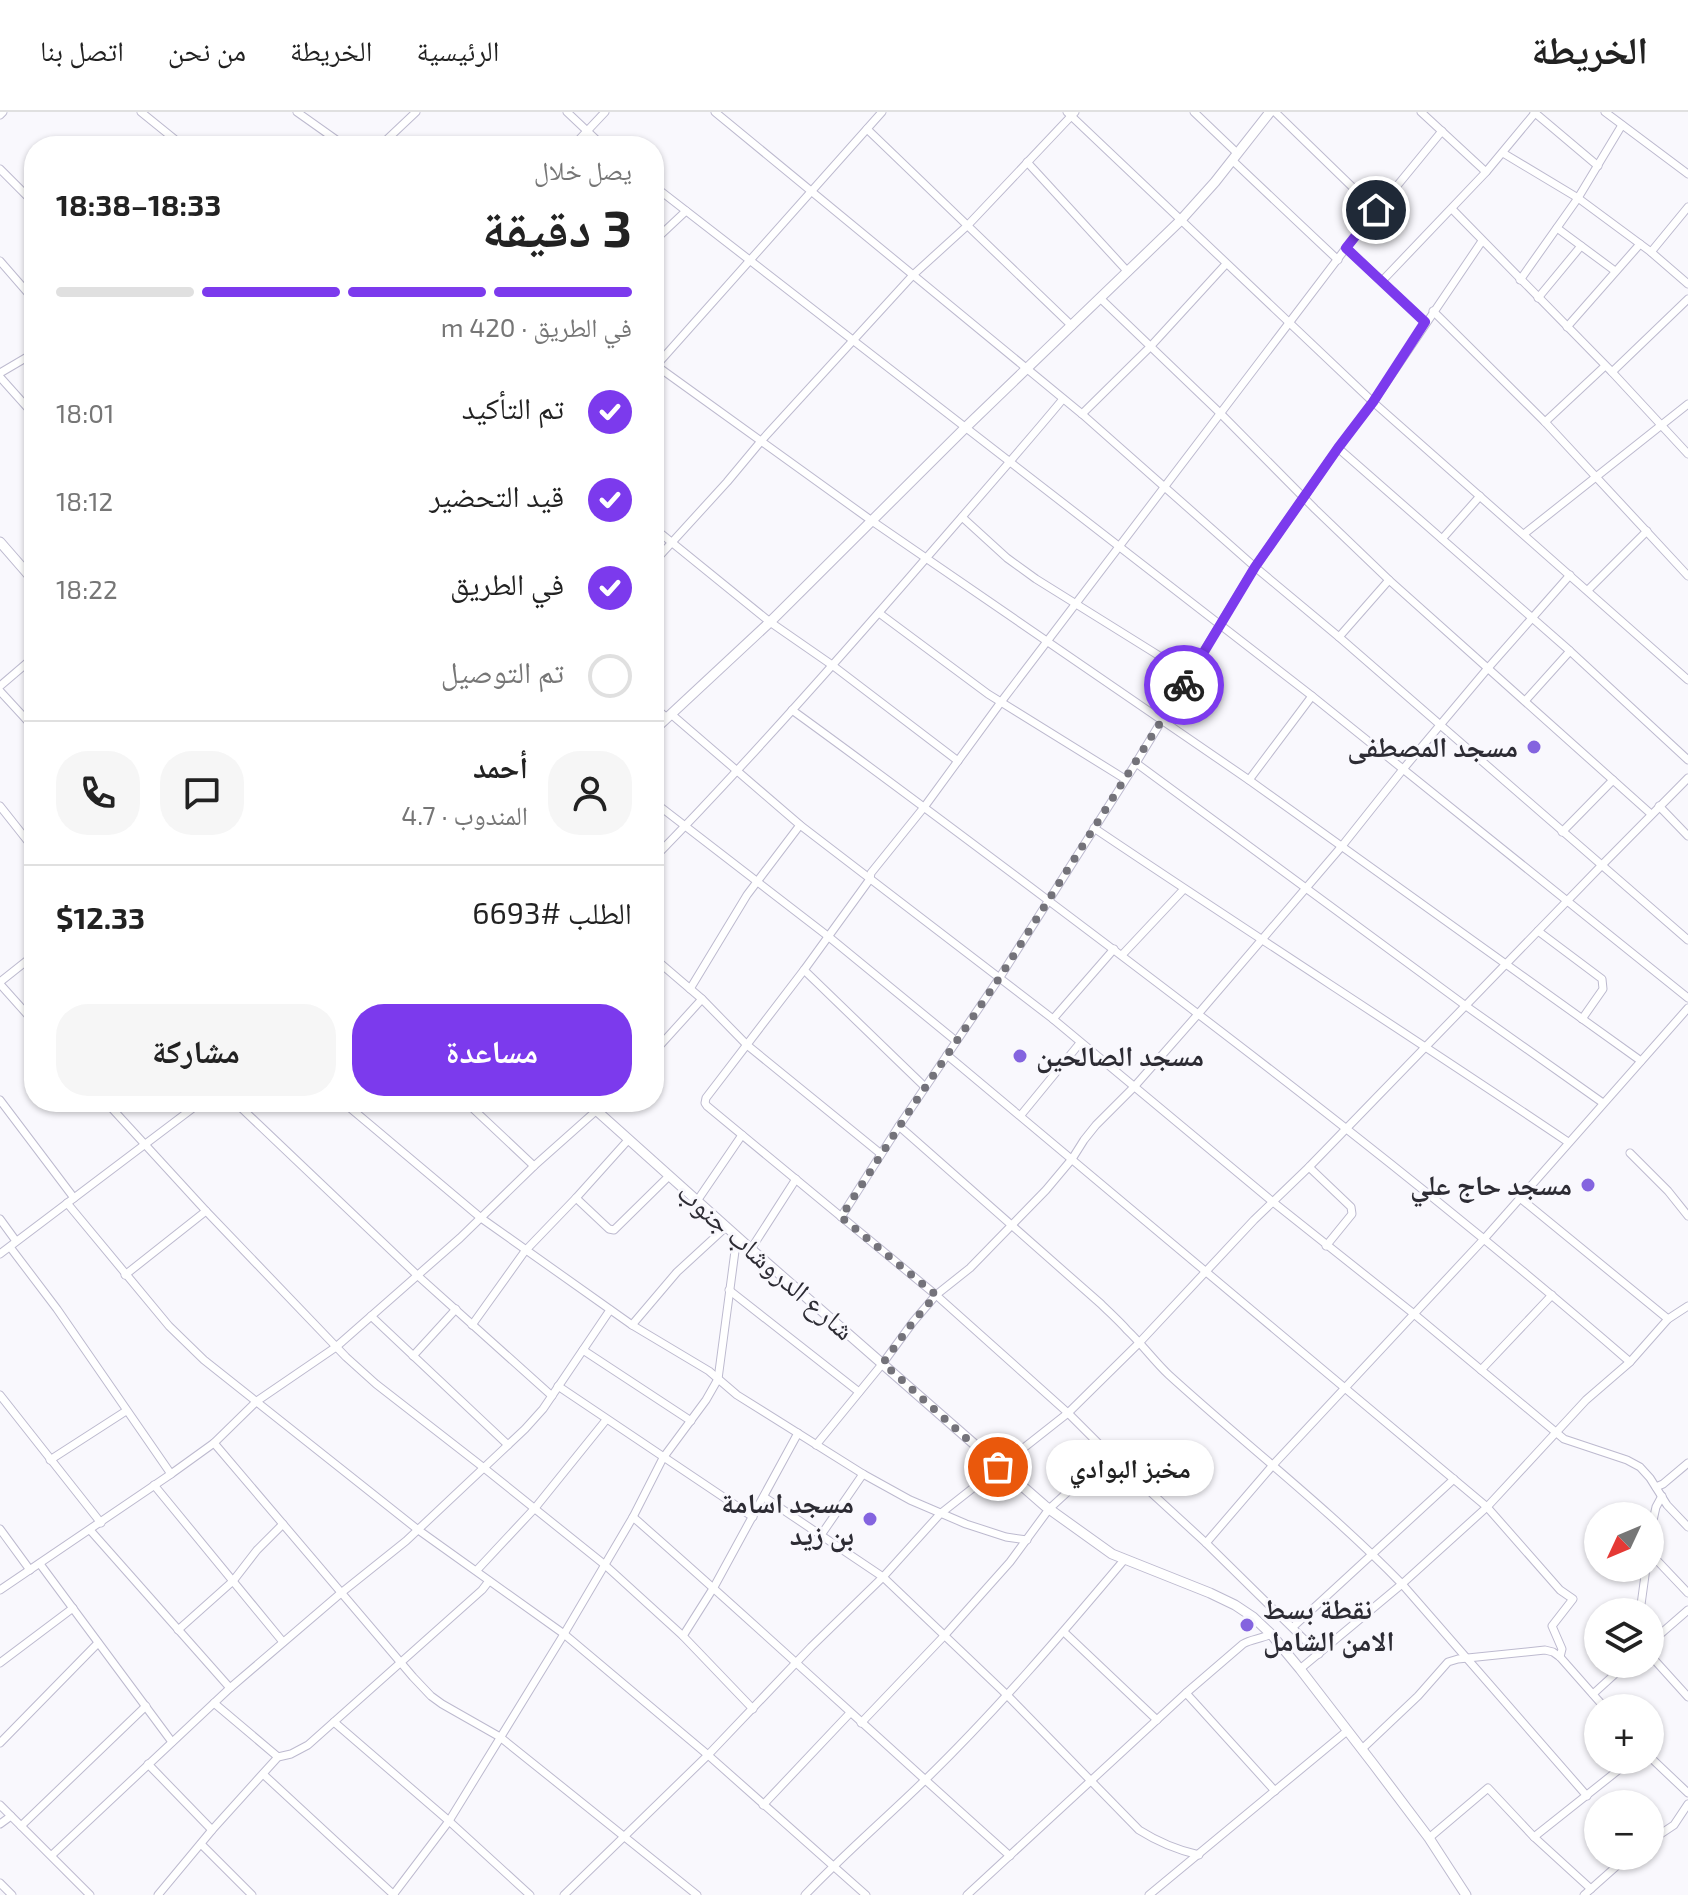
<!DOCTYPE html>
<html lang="ar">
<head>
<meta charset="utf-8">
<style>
	:root { --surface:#fff; --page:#f6f6f6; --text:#222; --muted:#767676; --line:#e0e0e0; --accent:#7c3aed }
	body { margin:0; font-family:"Exo 2","Noto Naskh Arabic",sans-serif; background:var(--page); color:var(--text); direction:rtl; height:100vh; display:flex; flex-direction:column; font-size:30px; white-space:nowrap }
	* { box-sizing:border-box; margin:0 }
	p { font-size:26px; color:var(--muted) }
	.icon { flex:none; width:44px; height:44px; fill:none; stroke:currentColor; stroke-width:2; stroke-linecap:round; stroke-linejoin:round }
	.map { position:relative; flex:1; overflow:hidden; direction:ltr }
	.drawer { position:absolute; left:24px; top:24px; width:640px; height:976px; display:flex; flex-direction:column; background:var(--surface); border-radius:32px; box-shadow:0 2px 6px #0004; direction:rtl }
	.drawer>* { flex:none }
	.needle { width:52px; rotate:226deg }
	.fabs { position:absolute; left:1584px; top:1390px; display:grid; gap:16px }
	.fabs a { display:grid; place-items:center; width:80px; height:80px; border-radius:50%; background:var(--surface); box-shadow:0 2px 6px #0004; font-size:40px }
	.pin { position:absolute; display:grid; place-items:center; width:68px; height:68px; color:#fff; margin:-34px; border:4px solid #fff; border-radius:50%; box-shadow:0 2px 8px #0007 }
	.courier { position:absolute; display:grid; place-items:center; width:80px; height:80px; margin:-40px; border:6px solid #7c3aed; border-radius:50%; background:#fff; color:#222; box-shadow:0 2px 10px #0007 }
	.bubble { position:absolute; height:56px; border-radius:28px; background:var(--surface); box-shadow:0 2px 6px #0004; font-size:26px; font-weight:700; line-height:56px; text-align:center; direction:rtl }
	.headline em { font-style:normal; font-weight:700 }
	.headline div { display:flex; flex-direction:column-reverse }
	.headline { display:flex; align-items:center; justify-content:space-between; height:136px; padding:0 32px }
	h1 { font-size:52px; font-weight:700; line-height:60px }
	.bar { display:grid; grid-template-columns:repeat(4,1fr); gap:12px 8px; align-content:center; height:96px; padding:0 32px }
	.bar i { height:10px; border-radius:6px; background:var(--line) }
	.bar .current { background:var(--accent) }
	.bar p { grid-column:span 4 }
	.line { display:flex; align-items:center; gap:20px; padding:0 32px; border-top:2px solid var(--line) }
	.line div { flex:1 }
	.round { display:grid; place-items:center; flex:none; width:84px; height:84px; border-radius:32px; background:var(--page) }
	ol { padding:0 32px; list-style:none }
	li { display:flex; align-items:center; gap:24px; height:88px }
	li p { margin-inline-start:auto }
	li .icon { padding:8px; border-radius:50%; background:var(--accent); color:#fff; stroke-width:4 }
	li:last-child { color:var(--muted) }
	li i { width:44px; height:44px; border:4px solid var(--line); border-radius:50% }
	.action { display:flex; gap:16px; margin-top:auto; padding:16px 32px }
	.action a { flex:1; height:92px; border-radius:32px; background:var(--accent); color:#fff; font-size:32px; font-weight:700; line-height:92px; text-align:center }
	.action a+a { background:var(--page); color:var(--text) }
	header { display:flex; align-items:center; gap:48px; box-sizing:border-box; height:112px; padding:0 40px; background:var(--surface); border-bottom:2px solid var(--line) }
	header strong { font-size:38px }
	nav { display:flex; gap:44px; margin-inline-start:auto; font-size:28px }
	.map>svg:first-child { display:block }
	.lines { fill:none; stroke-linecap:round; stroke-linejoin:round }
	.minor-casing { stroke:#bdbacf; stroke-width:9 }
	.tertiary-casing { stroke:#bdbacf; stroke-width:11 }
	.minor { stroke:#fff; stroke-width:7 }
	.tertiary { stroke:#fff; stroke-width:9 }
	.done { stroke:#74737a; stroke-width:8; stroke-dasharray:0 14.4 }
	.route { stroke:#7c3aed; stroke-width:10 }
	.poi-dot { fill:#8464df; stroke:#f9f8fd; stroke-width:3 }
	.labels { text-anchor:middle; stroke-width:6; stroke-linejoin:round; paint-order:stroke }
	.poi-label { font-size:28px; font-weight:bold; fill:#2d2c34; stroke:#f9f8fd; text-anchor:end }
	.street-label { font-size:28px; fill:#2d2c34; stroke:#f9f8fd }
</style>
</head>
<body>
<header>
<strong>الخريطة</strong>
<nav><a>الرئيسية</a><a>الخريطة</a><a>من نحن</a><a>اتصل بنا</a></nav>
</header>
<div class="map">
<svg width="1688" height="1783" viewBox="0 0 1688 1783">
	<rect width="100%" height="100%" fill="#f9f8fd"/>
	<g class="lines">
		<defs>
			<g id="minor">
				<path d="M141 0 183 34"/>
				<path d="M297 0 345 34"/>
				<path d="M567 0 603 34"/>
				<path d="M715 0 1082 302 1255 455 1339 525 1688 828"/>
				<path d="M1067 0 1373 290 1688 568"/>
				<path d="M1194 0 1237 41"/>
				<path d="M1275 0 1376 98"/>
				<path d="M1421 0 1486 60"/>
				<path d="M1534 0 1598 54"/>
				<path d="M1605 0 1688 62"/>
				<path d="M0 3 3 0"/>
				<path d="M867 17 1072 214"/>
				<path d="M380 34 416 0"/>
				<path d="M573 34 605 0"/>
				<path d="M1503 41 1578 86 1651 140 1688 172"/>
				<path d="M1232 48 1338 148"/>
				<path d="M1027 50 1128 160"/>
				<path d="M0 57 34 91"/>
				<path d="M654 74 1312 584 1688 886"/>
				<path d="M1452 97 1612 260 1688 342"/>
				<path d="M1557 116 1615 159"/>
				<path d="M654 129 686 99"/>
				<path d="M1346 136 1425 210"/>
				<path d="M1651 140 1688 95"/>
				<path d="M0 149 34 188"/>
				<path d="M1520 168 1578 86 1622 13"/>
				<path d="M1382 169 1486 60 1535 1"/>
				<path d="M1538 186 1581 134"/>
				<path d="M1101 187 1221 302 1315 397 1389 468 1651 702"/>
				<path d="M1433 199 1545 310 1688 464"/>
				<path d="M1567 215 1640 132"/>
				<path d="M654 252 872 409 1249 668 1641 949"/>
				<path d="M654 256 882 0"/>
				<path d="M1612 260 1688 187"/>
				<path d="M0 261 34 241"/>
				<path d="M0 265 34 303"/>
				<path d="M1082 302 1150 235 1226 152"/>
				<path d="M1545 310 1605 254"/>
				<path d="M1338 336 1570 539 1688 648"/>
				<path d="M962 405 1007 446 1036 467 1190 563"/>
				<path d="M654 416 770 510 832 553 958 649"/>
				<path d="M1524 422 1688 292"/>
				<path d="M1442 427 1480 384"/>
				<path d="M654 450 727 370 762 328 913 163 968 113 1075 0"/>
				<path d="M1588 478 1647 419"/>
				<path d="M879 501 988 582 1125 667"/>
				<path d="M1339 525 1389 468"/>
				<path d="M0 574 34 545"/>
				<path d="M0 579 34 616"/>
				<path d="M1525 589 1570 539"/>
				<path d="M654 595 667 606"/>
				<path d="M792 598C879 661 964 725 1049 789 1247 938 1443 1088 1630 1250"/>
				<path d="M671 602 800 713 1053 907 1273 1090 1414 1202 1564 1327 1627 1348 1640 1355 1650 1366 1667 1393 1688 1415"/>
				<path d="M1136 651 1466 894 1603 991"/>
				<path d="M1249 668 1312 584"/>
				<path d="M654 690 829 825 956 929"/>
				<path d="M0 694 34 737"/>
				<path d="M1659 694 1688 724"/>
				<path d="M1094 716C1251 822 1411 924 1568 1030"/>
				<path d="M1562 720 1613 668"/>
				<path d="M654 746C749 649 839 547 928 444 973 392 1019 340 1063 287"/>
				<path d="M1538 819 1602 867 1603 877 1582 907"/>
				<path d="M1122 843 1184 777"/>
				<path d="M654 846 702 887 747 933 881 1042"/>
				<path d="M804 858 925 975"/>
				<path d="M0 870 34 843"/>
				<path d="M0 872 34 910"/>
				<path d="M690 877 747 783 800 713"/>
				<path d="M1053 907 1114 837"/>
				<path d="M654 940 702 887"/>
				<path d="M947 943 1487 1395 1560 1478 1573 1487 1552 1514 1562 1537 1560 1545"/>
				<path d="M0 988 74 1086"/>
				<path d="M106 990 206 1099 346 1245 376 1272 484 1356 605 1453 683 1524 753 1597"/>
				<path d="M235 990 417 1163 552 1284"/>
				<path d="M343 990 481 1106 632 1213 709 1259 737 1283 863 1362 910 1388 966 1412 1006 1425 1027 1428"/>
				<path d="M466 990 534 1054"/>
				<path d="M1021 1003 1080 931"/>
				<path d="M899 1014 1101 1192C1110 1201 1119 1209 1127 1218 1142 1232 1154 1249 1169 1263 1246 1333 1329 1397 1402 1472L1587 1684"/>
				<path d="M1630 1041 1668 1079 1688 1104"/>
				<path d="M1309 1055 1351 1095 1352 1102 1326 1134"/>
				<path d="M576 1086 609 1117 614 1118 669 1064"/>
				<path d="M1520 1086 1668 1207"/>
				<path d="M697 1089 742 1023"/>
				<path d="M67 1091 169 1214 204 1248 417 1417 564 1522 708 1643 866 1783"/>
				<path d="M841 1105 899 1014 1000 865 1136 651 1255 455 1338 336 1373 290 1482 129"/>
				<path d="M0 1107 16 1129"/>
				<path d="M10 1135 57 1197 171 1362"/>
				<path d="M751 1137 796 1067"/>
				<path d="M0 1142 201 990"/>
				<path d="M125 1163 206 1099"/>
				<path d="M729 1178 859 1280"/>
				<path d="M371 1204 508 1333"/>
				<path d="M472 1213 525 1139 576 1086 629 1027"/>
				<path d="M632 1213 677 1160 726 1115"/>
				<path d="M583 1238 691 1309"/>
				<path d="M413 1244 456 1197"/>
				<path d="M1481 1258 1552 1183"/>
				<path d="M558 1274 753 1405"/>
				<path d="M0 1283 101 1411"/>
				<path d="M214 1331 413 1565 431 1584 442 1592 500 1625 697 1783"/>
				<path d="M816 1333 883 1251 913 1210 936 1183 970 1156 1046 1078 1072 1047 1084 1028 1096 1013 1134 975 1199 901 1342 734 1404 656 1488 556 1570 463"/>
				<path d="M50 1348 126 1299"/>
				<path d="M154 1373 283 1530"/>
				<path d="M1656 1375 1663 1372 1688 1351"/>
				<path d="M764 1385 883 1465 1007 1583 1139 1718C1158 1730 1177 1738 1199 1743"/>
				<path d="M633 1405C760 1516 883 1631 1010 1744"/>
				<path d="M0 1417 30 1458"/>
				<path d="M90 1418 230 1576"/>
				<path d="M1650 1422 1656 1395 1662 1384"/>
				<path d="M821 1423 863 1362"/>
				<path d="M1206 1431 1273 1353 1484 1127 1688 896"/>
				<path d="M1650 1441 1688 1481"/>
				<path d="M40 1452 172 1630"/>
				<path d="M477 1458 535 1396 606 1308"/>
				<path d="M0 1478 171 1362 214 1331 257 1289 336 1235 460 1126 534 1054 606 990"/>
				<path d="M1640 1500 1646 1456"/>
				<path d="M1293 1515 1454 1367"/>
				<path d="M178 1518 233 1469 257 1438 283 1412"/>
				<path d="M1064 1520 1157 1608"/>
				<path d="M683 1524 714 1475 798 1321"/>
				<path d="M1650 1531 1688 1498"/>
				<path d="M1319 1542 1206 1431 1109 1342 1068 1301 936 1183 707 994 705 991 706 986 804 858 870 767 871 761 925 694 1001 590 1346 136 1442 19"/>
				<path d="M1650 1543 1688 1585"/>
				<path d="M0 1551 73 1496"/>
				<path d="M1300 1557 1402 1472 1487 1395 1586 1288 1630 1250 1668 1207 1688 1194"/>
				<path d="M1186 1581 1275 1679"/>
				<path d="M1593 1582 1626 1552"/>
				<path d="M214 1591 278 1645"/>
				<path d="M334 1610 449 1709 530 1783"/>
				<path d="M861 1611 944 1524 1010 1450 1049 1397 1109 1342"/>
				<path d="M0 1631 98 1531"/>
				<path d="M1362 1637 1418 1584 1448 1550 1458 1547 1545 1538 1553 1540 1560 1545 1605 1596"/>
				<path d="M1650 1645 1688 1681"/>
				<path d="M148 1652 212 1718"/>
				<path d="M263 1662 394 1783"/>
				<path d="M0 1693 90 1783"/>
				<path d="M763 1693 850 1601"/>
				<path d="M0 1712 11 1704"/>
				<path d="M21 1714 146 1594"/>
				<path d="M1534 1725 1631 1648"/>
				<path d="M1429 1726 1488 1676 1534 1725 1591 1777"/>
				<path d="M1650 1729 1674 1713 1688 1692"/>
				<path d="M201 1732 252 1783"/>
				<path d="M52 1743 230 1576 341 1481 406 1429 525 1317 543 1297 610 1198"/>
				<path d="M0 1771 12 1783"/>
				<path d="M158 1783 212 1718 278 1645 291 1642 308 1633 482 1478 489 1469"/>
				<path d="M393 1783 449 1709 564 1522 633 1405 663 1346 706 1288 718 1267 737 1124"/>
				<path d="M564 1783 708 1643 811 1535 883 1465 940 1402 1068 1301 1139 1231 1254 1108 1309 1055 1601 754 1688 666"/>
				<path d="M805 1783C843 1743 885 1707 924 1669 995 1600 1060 1524 1124 1448"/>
				<path d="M967 1783 1186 1581 1243 1532C1251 1527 1261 1527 1271 1522"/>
				<path d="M1149 1783 1347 1619"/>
				<path d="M1584 1783 1628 1744"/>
			</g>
			<g id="tertiary">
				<path d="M0 430 34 469"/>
				<path d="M654 618 770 510 966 315 1180 109 1215 70 1270 0"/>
				<path d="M587 990 751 1137 1045 1394 1112 1442 1210 1481 1235 1493 1253 1505 1271 1522 1300 1557 1374 1653 1429 1726 1466 1783"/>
			</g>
		</defs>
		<use href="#minor" class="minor-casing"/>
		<use href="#tertiary" class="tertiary-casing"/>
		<use href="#minor" class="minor"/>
		<use href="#tertiary" class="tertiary"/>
	</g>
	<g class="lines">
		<path class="done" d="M998 1355 883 1251 913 1210 936 1183 841 1105 912 995 1000 865 1184 573"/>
		<path class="route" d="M1184 573 1255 455 1338 336 1373 290 1425 210 1346 136 1376 98"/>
	</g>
	<g class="poi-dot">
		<circle cx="1534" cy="635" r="8"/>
		<circle cx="1020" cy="944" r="8"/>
		<circle cx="1588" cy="1073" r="8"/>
		<circle cx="870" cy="1407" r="8"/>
		<circle cx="1247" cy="1513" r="8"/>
	</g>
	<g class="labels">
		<g class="poi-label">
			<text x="1518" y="645">مسجد المصطفى</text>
			<text x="1036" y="954" text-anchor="start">مسجد الصالحين</text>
			<text x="1572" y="1083">مسجد حاج علي</text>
			<text x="854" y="1401">مسجد اسامة<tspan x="854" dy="32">بن زيد</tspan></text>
			<text x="1263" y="1507" text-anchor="start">نقطة بسط<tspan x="1263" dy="32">الامن الشامل</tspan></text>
		</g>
		<g class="street-label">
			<text transform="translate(766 1149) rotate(41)" y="10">شارع الدروشاب جنوب</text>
		</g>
	</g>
</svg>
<div class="fabs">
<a><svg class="needle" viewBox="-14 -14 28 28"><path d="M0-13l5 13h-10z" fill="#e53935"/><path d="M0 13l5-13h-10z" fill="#767676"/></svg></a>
<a><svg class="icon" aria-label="layers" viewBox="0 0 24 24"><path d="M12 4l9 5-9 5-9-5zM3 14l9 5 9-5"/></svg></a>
<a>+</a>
<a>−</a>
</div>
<div class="pin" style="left:998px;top:1355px;background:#ea580c"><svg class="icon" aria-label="bag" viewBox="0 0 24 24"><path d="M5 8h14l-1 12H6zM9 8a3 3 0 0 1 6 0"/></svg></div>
<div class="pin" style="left:1376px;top:98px;background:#1f2937"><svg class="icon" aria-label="home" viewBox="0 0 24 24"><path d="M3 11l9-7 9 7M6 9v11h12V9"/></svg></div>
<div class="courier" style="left:1184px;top:573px"><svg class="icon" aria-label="bike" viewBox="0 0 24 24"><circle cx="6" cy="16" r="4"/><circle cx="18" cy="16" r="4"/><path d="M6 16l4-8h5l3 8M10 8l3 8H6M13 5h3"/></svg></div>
<div class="bubble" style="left:1046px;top:1328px;width:168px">مخبز البوادي</div>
<section class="drawer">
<div class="headline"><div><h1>3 دقيقة</h1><p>يصل خلال</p></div><em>18:33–18:38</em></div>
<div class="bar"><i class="current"></i><i class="current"></i><i class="current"></i><i></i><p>في الطريق · 420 m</p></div>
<ol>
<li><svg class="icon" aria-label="check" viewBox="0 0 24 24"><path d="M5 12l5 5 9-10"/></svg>تم التأكيد<p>18:01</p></li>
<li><svg class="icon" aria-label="check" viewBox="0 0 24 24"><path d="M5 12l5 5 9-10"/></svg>قيد التحضير<p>18:12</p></li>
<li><svg class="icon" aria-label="check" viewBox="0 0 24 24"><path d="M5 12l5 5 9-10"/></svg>في الطريق<p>18:22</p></li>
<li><i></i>تم التوصيل</li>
</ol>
<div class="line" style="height:144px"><a class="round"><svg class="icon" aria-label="person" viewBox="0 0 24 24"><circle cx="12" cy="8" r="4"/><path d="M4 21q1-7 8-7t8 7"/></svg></a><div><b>أحمد</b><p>المندوب · 4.7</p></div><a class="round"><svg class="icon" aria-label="chat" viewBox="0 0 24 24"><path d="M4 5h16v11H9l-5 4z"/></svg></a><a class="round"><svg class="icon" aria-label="phone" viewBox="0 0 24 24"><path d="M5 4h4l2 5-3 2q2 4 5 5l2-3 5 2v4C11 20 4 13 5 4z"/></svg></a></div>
<div class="line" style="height:104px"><div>الطلب #6693</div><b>$12.33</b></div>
<div class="action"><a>مساعدة</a><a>مشاركة</a></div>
</section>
</div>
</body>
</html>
